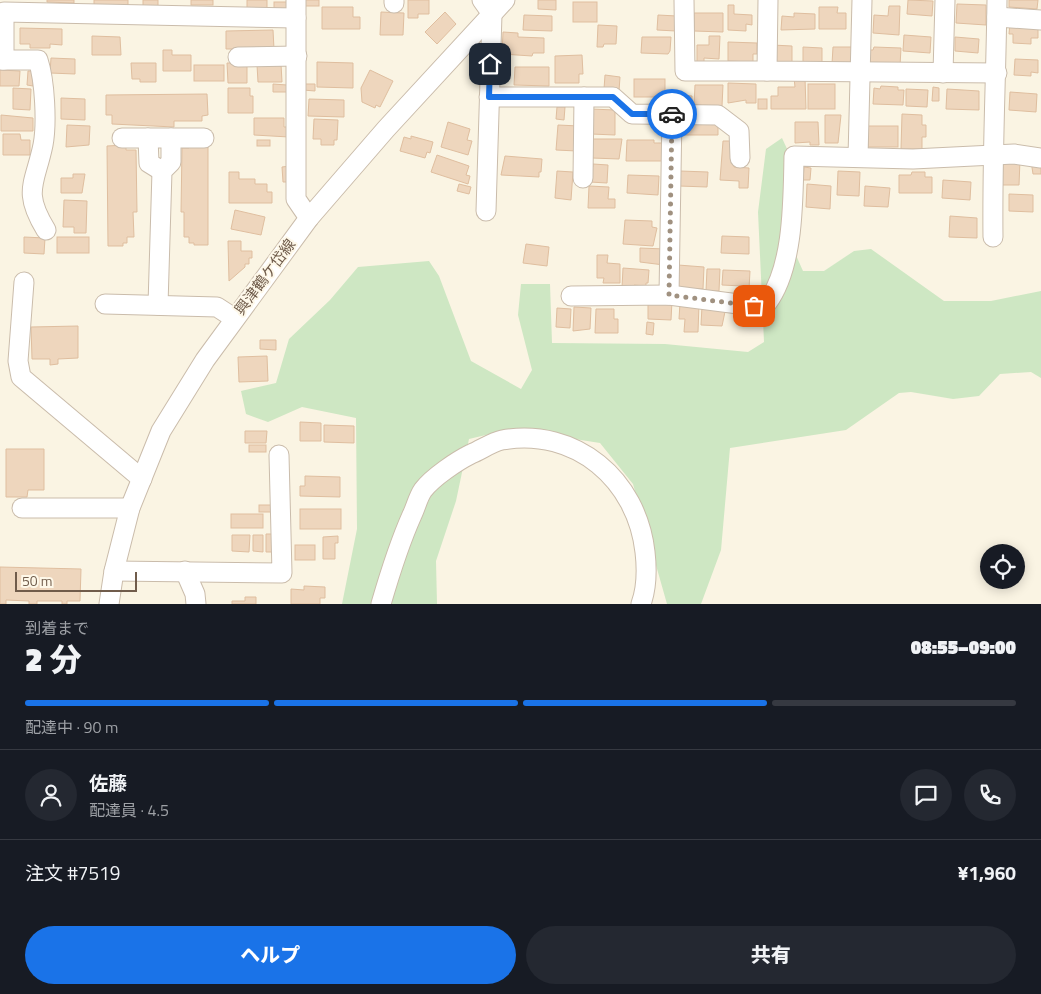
<!DOCTYPE html>
<html lang="ja">
<head>
<meta charset="utf-8">
<style>
	:root { --surface:#171b24; --page:#242831; --text:#f1f3f6; --muted:#9ea1a6; --line:#363941; --accent:#1a73e8 }
	body { margin:0; font-family:"Titillium Web","Noto Sans JP",sans-serif; background:var(--page); color:var(--text); height:100vh; display:flex; flex-direction:column; font-size:19px; white-space:nowrap }
	* { box-sizing:border-box; margin:0 }
	p { font-size:16px; color:var(--muted) }
	.icon { flex:none; width:28px; height:28px; fill:none; stroke:currentColor; stroke-width:2; stroke-linecap:round; stroke-linejoin:round }
	.map { position:relative; height:604px; overflow:hidden }
	.side { display:flex; flex-direction:column; background:var(--surface); flex:1 }
	.side>* { flex:none }
	.controls { position:absolute; left:980px; top:544px; display:grid; gap:10px }
	.controls a { display:grid; place-items:center; width:45px; height:45px; border-radius:50%; background:var(--surface); box-shadow:0 2px 12px #0003; font-size:25px }
	.scale { position:absolute; left:15px; bottom:12px; width:122px; box-sizing:border-box; padding-left:5px; border:2px solid #705c4b; border-top:0; font-size:14px; line-height:18px; white-space:nowrap; color:#705c4b; -webkit-text-stroke:4px #fef8e9; paint-order:stroke }
	.pin { position:absolute; display:grid; place-items:center; width:42px; height:42px; color:#fff; margin:-21px; border-radius:10px; box-shadow:0 2px 8px #0006 }
	.courier { position:absolute; display:grid; place-items:center; width:50px; height:50px; margin:-25px; border:4px solid #1a73e8; border-radius:50%; background:#fff; color:#222; box-shadow:0 1px 6px #0007 }
	.head em { font-style:normal; font-weight:800 }
	.head div { display:flex; flex-direction:column-reverse }
	.head { display:flex; align-items:center; justify-content:space-between; height:85px; padding:0 25px }
	h1 { font-size:32px; font-weight:800; line-height:38px }
	.bar { display:grid; grid-template-columns:repeat(4,1fr); gap:8px 5px; align-content:center; height:60px; padding:0 25px }
	.bar i { height:6px; border-radius:4px; background:var(--line) }
	.bar .active { background:var(--accent) }
	.bar p { grid-column:span 4 }
	.line { display:flex; align-items:center; gap:12px; padding:0 25px; border-top:1px solid var(--line) }
	.line div { flex:1 }
	.round { display:grid; place-items:center; flex:none; width:52px; height:52px; border-radius:26px; background:var(--page) }
	.action { display:flex; gap:10px; margin-top:auto; padding:10px 25px }
	.action a { flex:1; height:58px; border-radius:30px; background:var(--accent); color:#fff; font-size:20px; font-weight:800; line-height:58px; text-align:center }
	.action a+a { background:var(--page); color:var(--text) }
	.map>svg:first-child { display:block }
	.green { fill:#cee7c3 }
	.building { fill:#eed6bd; stroke:#dfbe9f }
	.lines { fill:none; stroke-linecap:round; stroke-linejoin:round }
	.minor-casing { stroke:#cabcab; stroke-width:21 }
	.minor { stroke:#fff; stroke-width:19 }
	.done { stroke:#a09180; stroke-width:5; stroke-dasharray:0 9 }
	.route { stroke:#1a73e8; stroke-width:6 }
	.labels { text-anchor:middle; stroke-width:4; stroke-linejoin:round; paint-order:stroke }
	.street-label { font-size:15px; fill:#705c4b; stroke:#fef8e9 }
</style>
</head>
<body>
<div class="map">
<svg width="1041" height="604" viewBox="0 0 1041 604">
	<rect width="100%" height="100%" fill="#faf4e3"/>
	<path class="green" d="M782 138 788 151 782 224 803 271H824L854 251 871 249 944 301H991L1041 291V378L1031 372 1000 374 979 396 953 399 911 392 899 393 846 430 730 448 721 550 701 604H667L633 484 600 443 511 429 469 439 456 501 436 561 437 604H342L357 529 356 418 302 407 268 422 246 414 241 391 276 383 289 339 330 300 358 267 429 261 439 276 471 361 521 389 532 370 518 315 521 284H550L552 343 665 344 748 352 764 342 758 212 766 149Z"/>
	<g class="building">
		<path d="M47 0H74V3L47 2Z"/>
		<rect x="94" y="0" width="34" height="8"/>
		<rect x="143" y="0" width="15" height="9"/>
		<rect x="191" y="0" width="22" height="5"/>
		<rect x="247" y="0" width="20" height="9"/>
		<rect x="301" y="0" width="18" height="6"/>
		<path d="M408 0H429V14H418V18H408Z"/>
		<path d="M538 0H556V10L538 9Z"/>
		<path d="M908 0 933 1 932 16 907 14Z"/>
		<path d="M1009 0H1038L1037 9 1009 7Z"/>
		<rect x="274" y="2" width="14" height="8"/>
		<rect x="573" y="2" width="24" height="20"/>
		<path d="M957 4 986 5V25L956 23Z"/>
		<path d="M728 5H734V14L752 15V25L746 24V31L728 30Z"/>
		<path d="M889 6H900L899 35 873 33 874 15 888 16Z"/>
		<path d="M322 7H353V17H360V29H322Z"/>
		<path d="M819 7H838L837 13H846V29H819Z"/>
		<path d="M381 12 404 13 403 35H380Z"/>
		<path d="M445 12 456 24 437 44 425 32Z"/>
		<path d="M694 13H723V32L694 31Z"/>
		<path d="M794 13 815 14V29L781 30 782 16 794 17Z"/>
		<path d="M524 15 552 16V31L523 30Z"/>
		<path d="M658 15 677 16 676 31 657 30Z"/>
		<path d="M1010 23 1038 27V38H1031V44L1013 43V34H1009Z"/>
		<path d="M598 25 617 26 616 44H604L603 47H597Z"/>
		<path d="M20 28 62 29V45L50 44V48H30V44H20Z"/>
		<path d="M273 30 274 49H226V31Z"/>
		<path d="M503 32 518 33V37L544 38V53H533L532 56 502 54Z"/>
		<path d="M904 35 931 37 930 53 903 51Z"/>
		<path d="M92 36 120 37 121 55H92Z"/>
		<path d="M709 36H720L719 59 704 58V62H697V45H709Z"/>
		<path d="M642 37H671L670 51 668 54 641 53Z"/>
		<path d="M955 37 979 39 978 53 955 51Z"/>
		<path d="M728 42 757 43V54H753V62L728 61Z"/>
		<path d="M772 45 792 46V63H772Z"/>
		<path d="M803 47 822 48V64H803Z"/>
		<path d="M833 47H852L851 65 832 64Z"/>
		<path d="M874 47 901 48 900 66 869 64V50H873Z"/>
		<path d="M163 50H172V55H191V71H163Z"/>
		<path d="M582 55 583 74H579V83H555V56Z"/>
		<path d="M51 58 75 59V74L50 73Z"/>
		<path d="M1015 59 1038 60V73L1031 72V76L1014 75Z"/>
		<path d="M317 62 353 63V88L317 87Z"/>
		<path d="M131 63H156V82H140V79H132Z"/>
		<path d="M227 63H247V83H228Z"/>
		<path d="M281 64 282 82H258L257 65Z"/>
		<rect x="194" y="65" width="30" height="16"/>
		<path d="M515 67H549V86L514 85Z"/>
		<path d="M0 70 20 71 19 86H0Z"/>
		<path d="M370 70 393 81 380 107 376 105 375 108 362 102 361 88Z"/>
		<path d="M28 71H34L33 86 27 85Z"/>
		<path d="M605 75 620 77 619 91 604 89Z"/>
		<path d="M794 78H805L806 109H771V96H778V87H795Z"/>
		<rect x="634" y="79" width="31" height="18"/>
		<path d="M728 83 756 84V103H746V100L728 103Z"/>
		<path d="M273 84 287 85V92H273Z"/>
		<path d="M304 84H315V91L303 90Z"/>
		<rect x="808" y="84" width="27" height="25"/>
		<path d="M695 85H723L722 106 694 105Z"/>
		<path d="M881 86 898 87V90H904L903 105 873 104 874 88 880 89Z"/>
		<path d="M933 87 939 88V101H932Z"/>
		<path d="M13 88 31 89 30 110 13 109Z"/>
		<path d="M228 88H250V96H253V113H228Z"/>
		<path d="M906 89 928 90 927 107 906 106Z"/>
		<path d="M947 89 979 91V110L946 109Z"/>
		<path d="M1010 92 1037 94 1036 112 1009 110Z"/>
		<path d="M207 94 208 115 202 116V121H174V127L112 124V115H106V95Z"/>
		<rect x="668" y="94" width="8" height="13"/>
		<path d="M679 95 692 96V108L679 107Z"/>
		<path d="M61 98 85 99V120L61 119Z"/>
		<path d="M309 99 344 100V117L308 116Z"/>
		<rect x="758" y="99" width="9" height="10"/>
		<path d="M557 107H565L564 120 556 119Z"/>
		<path d="M591 109 615 110V135L591 134Z"/>
		<path d="M902 114 922 115V125H926V137H922V149H901Z"/>
		<path d="M1 115 33 118V131H1Z"/>
		<path d="M825 115H841L838 143H825Z"/>
		<path d="M679 117 718 121V135H679Z"/>
		<path d="M254 118H284V127H289V137L254 135Z"/>
		<path d="M314 119 338 120 337 140H334V145H321V139H313Z"/>
		<path d="M448 122 470 129 467 140 472 141 468 155 441 147Z"/>
		<path d="M795 122H818L819 145H810V142L795 143Z"/>
		<path d="M67 125 90 126 89 145 66 147Z"/>
		<path d="M558 125 579 126 577 151 556 150Z"/>
		<rect x="868" y="126" width="30" height="21"/>
		<path d="M3 134H20L21 140H30V155H3Z"/>
		<path d="M411 136 433 142 430 153 427 152 425 158 400 151 404 137 411 139Z"/>
		<path d="M592 139H622L619 159 592 158Z"/>
		<rect x="257" y="140" width="13" height="6"/>
		<path d="M627 140H654V143H663V161H626Z"/>
		<path d="M723 141H730L734 149V167L749 168 748 188H739V181L720 180Z"/>
		<path d="M208 143V245H194V243H189V237H184V212H181L182 148H189V144Z"/>
		<path d="M126 145V150H136L137 212H133L134 237H127V243H123V246H108L107 146Z"/>
		<path d="M437 155 469 166 466 175 470 176 468 184 431 172Z"/>
		<path d="M505 156 542 159 541 172H539V177L501 175Z"/>
		<path d="M1003 160H1020L1019 185H1002Z"/>
		<path d="M1031 161 1041 162V174H1033Z"/>
		<path d="M593 164 608 165 607 183 590 182V166L593 167Z"/>
		<path d="M290 166 291 182H283L282 167Z"/>
		<path d="M804 167 811 168 810 180H803Z"/>
		<path d="M557 171 573 172 571 200 555 198Z"/>
		<path d="M680 171 708 172 707 187 679 186Z"/>
		<path d="M838 171 860 172 859 196 837 195Z"/>
		<path d="M229 172H239V179H255V184H267V192H272V203H229Z"/>
		<path d="M912 172H925V177H932V193H899V175H911Z"/>
		<path d="M73 174H85L82 193H61V178H73Z"/>
		<path d="M628 175 659 176 658 195 627 193Z"/>
		<path d="M943 180 971 182 970 200 942 198Z"/>
		<path d="M459 184 471 187 469 194 457 191Z"/>
		<path d="M807 184 831 186 830 209 806 207Z"/>
		<path d="M589 186 609 187 608 199H615V208H588Z"/>
		<path d="M865 186 890 188 888 207 864 206Z"/>
		<path d="M1009 194 1033 195V212L1009 211Z"/>
		<path d="M64 200 87 201 86 233H74V227H63Z"/>
		<path d="M235 210 265 217 261 235 231 229Z"/>
		<path d="M950 216 977 218V238L949 237Z"/>
		<path d="M625 220 652 221V227L657 228 653 246 623 244Z"/>
		<path d="M722 236 749 237V254L721 253Z"/>
		<path d="M24 237 45 238 44 254 24 253Z"/>
		<rect x="57" y="237" width="32" height="16"/>
		<path d="M228 241H241V251H252V258H249V264H245V267L229 281Z"/>
		<path d="M526 244 549 247 547 266 523 263Z"/>
		<path d="M640 248 665 249 664 265 640 262Z"/>
		<path d="M597 255H608L607 263 620 264V283H603L604 278H597Z"/>
		<path d="M678 265 704 267 703 289 677 288Z"/>
		<path d="M623 268 649 270 648 283H646V286L634 285V288H622Z"/>
		<path d="M707 269H720L719 291H706Z"/>
		<path d="M723 270 750 271 749 289H741L742 286 722 285Z"/>
		<path d="M648 300 672 301 671 320 648 319Z"/>
		<path d="M680 303 699 304 698 332H684L685 319H679Z"/>
		<path d="M702 306 726 307 722 326 701 325Z"/>
		<path d="M574 307 591 308 590 329 573 331Z"/>
		<path d="M557 308 571 309 570 328 556 327Z"/>
		<path d="M596 309H614V319H618V333H595Z"/>
		<path d="M647 322 654 323 653 335 646 334Z"/>
		<path d="M78 326V358L58 359V364L50 365V359H32L31 327Z"/>
		<path d="M260 340H276V350L260 349Z"/>
		<path d="M267 356 268 381 239 382 238 357Z"/>
		<path d="M300 422 321 423V441H300Z"/>
		<path d="M324 425 354 426V443L324 442Z"/>
		<path d="M245 431H267L266 443H245Z"/>
		<rect x="249" y="445" width="17" height="7"/>
		<path d="M6 449H44V490H28L27 497H6Z"/>
		<path d="M305 476 340 477V497L300 496V486H305Z"/>
		<rect x="259" y="505" width="15" height="7"/>
		<rect x="300" y="509" width="41" height="20"/>
		<rect x="231" y="514" width="32" height="14"/>
		<path d="M266 534H274L273 552H266Z"/>
		<path d="M232 535H250L249 552 232 551Z"/>
		<path d="M253 535H263V552L253 551Z"/>
		<path d="M338 536V543H335V559H323V537Z"/>
		<rect x="295" y="545" width="20" height="15"/>
		<path d="M0 567 81 569 80 601H67V604H62V601H37V604H29V601L6 600V604H0Z"/>
		<path d="M304 586 325 587V598H320V604H291V589L304 590Z"/>
		<path d="M245 597H256V604H232V601H245Z"/>
	</g>
	<g class="lines">
		<defs>
			<g id="minor">
				<path d="M296 0V199L309 218"/>
				<path d="M482 0 492 14 486 211"/>
				<path d="M684 0 685 71H767"/>
				<path d="M768 0 767 71 997 73"/>
				<path d="M394 3V0"/>
				<path d="M997 17 1041 20"/>
				<path d="M238 57 297 56"/>
				<path d="M0 60H38C45 81 47 124 43 145 35 184 22 191 46 230"/>
				<path d="M4 60V12L296 18"/>
				<path d="M943 73 945 0"/>
				<path d="M489 97H613L632 114 718 115 739 131 740 158"/>
				<path d="M122 138H204"/>
				<path d="M148 138 149 163 162 171"/>
				<path d="M858 157 862 0"/>
				<path d="M583 178 584 97"/>
				<path d="M993 237C992 158 996 79 997 0"/>
				<path d="M24 282 18 361 21 377 142 479"/>
				<path d="M669 295 672 114"/>
				<path d="M571 296 669 295 754 306 767 303C794 267 793 200 794 156L913 159 1014 154 1041 158"/>
				<path d="M105 304 217 307 234 318"/>
				<path d="M158 305 162 171 171 162V138"/>
				<path d="M22 508H130"/>
				<path d="M114 571 282 573 279 455"/>
				<path d="M185 571 195 594 196 604"/>
				<path d="M109 604 114 571 130 508 161 431 205 360 309 218 386 129 505 0"/>
				<path d="M381 604C390 573 399 544 412 515 416 507 418 497 423 490 433 477 457 461 471 454 481 450 492 442 502 440 576 427 637 480 645 552 647 569 647 587 641 604"/>
			</g>
		</defs>
		<use href="#minor" class="minor-casing"/>
		<use href="#minor" class="minor"/>
	</g>
	<g class="lines">
		<path class="done" d="M672 114 669 295 754 306"/>
		<path class="route" d="M490 64 489 97H613L632 114H672"/>
	</g>
	<g class="labels">
		<g class="street-label">
			<text transform="translate(265 277) rotate(-53)" y="5">興津鶴ケ岱線</text>
		</g>
	</g>
</svg>
<div class="controls">
<a><svg class="icon" aria-label="locate" viewBox="0 0 24 24"><circle cx="12" cy="12" r="6"/><path d="M12 2v4M12 18v4M2 12h4M18 12h4"/></svg></a>
</div>
<div class="scale">50 m</div>
<div class="pin" style="left:754px;top:306px;background:#ea580c"><svg class="icon" aria-label="bag" viewBox="0 0 24 24"><path d="M5 8h14l-1 12H6zM9 8a3 3 0 0 1 6 0"/></svg></div>
<div class="pin" style="left:490px;top:64px;background:#1f2937"><svg class="icon" aria-label="home" viewBox="0 0 24 24"><path d="M3 11l9-7 9 7M6 9v11h12V9"/></svg></div>
<div class="courier" style="left:672px;top:114px"><svg class="icon" aria-label="car" viewBox="0 0 24 24"><path d="M5 17H2v-5l4-1 3-4h7l3 4 3 1v5h-3M9 17h6M6 11h13"/><circle cx="7" cy="17" r="2"/><circle cx="17" cy="17" r="2"/></svg></div>
</div>
<section class="side">
<div class="head"><div><h1>2 分</h1><p>到着まで</p></div><em>08:55–09:00</em></div>
<div class="bar"><i class="active"></i><i class="active"></i><i class="active"></i><i></i><p>配達中 · 90 m</p></div>
<div class="line" style="height:90px"><a class="round"><svg class="icon" aria-label="person" viewBox="0 0 24 24"><circle cx="12" cy="8" r="4"/><path d="M4 21q1-7 8-7t8 7"/></svg></a><div><b>佐藤</b><p>配達員 · 4.5</p></div><a class="round"><svg class="icon" aria-label="chat" viewBox="0 0 24 24"><path d="M4 5h16v11H9l-5 4z"/></svg></a><a class="round"><svg class="icon" aria-label="phone" viewBox="0 0 24 24"><path d="M5 4h4l2 5-3 2q2 4 5 5l2-3 5 2v4C11 20 4 13 5 4z"/></svg></a></div>
<div class="line" style="height:65px"><div>注文 #7519</div><b>¥1,960</b></div>
<div class="action"><a>ヘルプ</a><a>共有</a></div>
</section>
</body>
</html>
